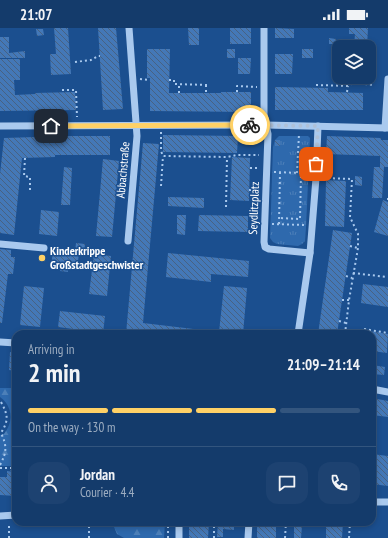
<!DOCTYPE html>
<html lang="en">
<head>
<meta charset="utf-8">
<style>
	:root { --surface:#143b6b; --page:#1d4271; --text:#f1f3f6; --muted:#9dadc1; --line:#33557e; --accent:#ffd166 }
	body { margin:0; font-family:"PT Sans Narrow",sans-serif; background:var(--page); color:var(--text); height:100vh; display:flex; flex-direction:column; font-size:15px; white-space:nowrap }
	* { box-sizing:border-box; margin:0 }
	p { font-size:13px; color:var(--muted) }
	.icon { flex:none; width:22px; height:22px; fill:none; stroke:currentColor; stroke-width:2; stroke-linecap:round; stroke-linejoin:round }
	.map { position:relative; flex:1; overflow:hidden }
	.details { position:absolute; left:12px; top:302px; width:364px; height:196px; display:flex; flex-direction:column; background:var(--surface); border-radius:12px; box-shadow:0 2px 6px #0003,0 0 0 1px var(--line) }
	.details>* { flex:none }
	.tools { position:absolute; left:332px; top:12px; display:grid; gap:8px }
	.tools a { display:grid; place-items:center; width:44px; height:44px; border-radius:8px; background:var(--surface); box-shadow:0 2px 6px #0003,0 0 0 1px var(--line); font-size:20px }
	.pin { position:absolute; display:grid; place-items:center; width:34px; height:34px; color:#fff; margin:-17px; border-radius:8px; box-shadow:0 2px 6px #0006 }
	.courier { position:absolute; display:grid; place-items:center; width:40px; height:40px; margin:-20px; border:3px solid #ffd166; border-radius:50%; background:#fff; color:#222; box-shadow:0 1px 5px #0007 }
	.headline em { font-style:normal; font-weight:700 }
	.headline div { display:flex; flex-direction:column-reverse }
	.headline { display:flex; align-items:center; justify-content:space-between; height:68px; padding:0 16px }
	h1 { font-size:26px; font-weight:700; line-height:30px }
	.bar { display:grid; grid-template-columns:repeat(4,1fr); gap:6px 4px; align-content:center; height:48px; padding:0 16px }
	.bar i { height:5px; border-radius:3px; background:var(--line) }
	.bar .selected { background:var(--accent) }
	.bar p { grid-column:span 4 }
	.line { display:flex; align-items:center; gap:10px; padding:0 16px; border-top:1px solid var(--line) }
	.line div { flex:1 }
	.round { display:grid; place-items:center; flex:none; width:42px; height:42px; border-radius:12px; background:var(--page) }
	.status { display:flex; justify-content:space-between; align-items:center; height:28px; padding:0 20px; background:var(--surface); direction:ltr }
	.status svg { height:11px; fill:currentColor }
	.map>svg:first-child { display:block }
	.forest { fill:url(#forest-firs) }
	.park { fill:url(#park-tufts) }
	.building { fill:url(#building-back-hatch) }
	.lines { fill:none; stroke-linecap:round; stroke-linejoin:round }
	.path { stroke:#a9c9ee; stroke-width:2; stroke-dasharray:2 3; stroke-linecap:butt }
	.minor { stroke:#a9c9ee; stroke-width:7 }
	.done { stroke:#afc1d8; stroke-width:4; stroke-dasharray:0 7.2 }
	.route { stroke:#ffd166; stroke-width:5 }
	.poi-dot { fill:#ffd166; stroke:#1b4f8f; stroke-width:1.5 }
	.labels { text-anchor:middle; stroke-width:3; stroke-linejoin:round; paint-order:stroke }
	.street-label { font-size:12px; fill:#fff; stroke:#1b4f8f }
	.poi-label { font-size:12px; font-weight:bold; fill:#fff; stroke:#1b4f8f; text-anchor:start }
</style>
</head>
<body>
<div class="status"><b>21:07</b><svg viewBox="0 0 49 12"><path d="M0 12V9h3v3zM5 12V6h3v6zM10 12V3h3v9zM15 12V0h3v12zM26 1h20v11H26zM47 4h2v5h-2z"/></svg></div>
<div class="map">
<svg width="388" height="510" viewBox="0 0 388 510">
	<defs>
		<pattern id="forest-firs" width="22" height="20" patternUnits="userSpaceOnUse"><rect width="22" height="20" fill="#2e69ad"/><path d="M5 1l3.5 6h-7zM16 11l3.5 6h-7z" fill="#4d80b9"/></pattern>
		<pattern id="park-tufts" width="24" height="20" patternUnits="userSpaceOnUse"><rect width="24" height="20" fill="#2e69ad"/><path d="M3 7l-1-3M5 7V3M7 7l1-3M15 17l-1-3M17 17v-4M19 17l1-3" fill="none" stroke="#4d80b9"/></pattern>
		<pattern id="building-back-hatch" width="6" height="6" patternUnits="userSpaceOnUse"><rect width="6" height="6" fill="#4478b7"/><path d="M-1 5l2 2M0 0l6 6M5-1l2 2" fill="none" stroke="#486282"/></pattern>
	</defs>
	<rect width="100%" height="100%" fill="#1b4f8f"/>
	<g class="forest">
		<path d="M0 360H16V438H0V407L4 406C6 403 8 400 9 397 13 387 9 375 0 369Z"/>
		<path d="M91 494H165L164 510H124L117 506 114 499H90Z"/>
	</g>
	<path class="park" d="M279 108H308L310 110 306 199 305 213 302 216 298 218 277 216 273 214 270 210 273 119 275 112Z"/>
	<g class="building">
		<path d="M54 0H68L71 46 51 47 50 26H56Z"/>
		<path d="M98 0H116L123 81 103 82Z"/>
		<path d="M188 0H199V17H189Z"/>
		<rect x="230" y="0" width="21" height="16"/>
		<path d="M275 0 294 1V10H275Z"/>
		<path d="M349 0H368L367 19H354L355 6H349Z"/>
		<path d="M36 1H43L44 7 37 8Z"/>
		<path d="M0 9H9V25L25 23V30H0Z"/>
		<path d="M329 10 336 11V16H329Z"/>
		<path d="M147 21H170L169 65H221V64H251V84L150 83V50H147Z"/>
		<rect x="227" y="21" width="8" height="9"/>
		<rect x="302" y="21" width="11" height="9"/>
		<path d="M275 26H293L292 46H275Z"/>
		<path d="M238 30H251L250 46H238Z"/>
		<path d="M0 31H20V52H14L15 67 35 66V65L75 64 76 82 0 83Z"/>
		<path d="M275 59 328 60V64L363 65V82H275Z"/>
		<path d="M163 107 238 108 237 125 163 124Z"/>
		<path d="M66 108H110V127H55V129L22 130 14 207 0 205V146L4 110Z"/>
		<path d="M327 108 381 110V112H388V139H384L382 170H372L374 139H380V128L326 126Z"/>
		<rect x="275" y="112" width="5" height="6"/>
		<path d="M143 115 159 116 143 295 219 304 224 258 247 260 243 306H126Z"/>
		<path d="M232 129 250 130 249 173 230 172Z"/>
		<path d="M103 131 119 133 112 209 96 208Z"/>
		<path d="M64 139 72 140 70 177H61Z"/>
		<path d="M355 148 362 149V158L355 157Z"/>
		<path d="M326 152 346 153 344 199 325 198Z"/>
		<path d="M168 169 204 170V180L168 178Z"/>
		<path d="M383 172 388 174V208L374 204Z"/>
		<path d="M41 182 59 184 57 208 39 206Z"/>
		<path d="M177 187H186L185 207 177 206Z"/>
		<path d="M199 187 248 188V204L198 203Z"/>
		<path d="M333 202 352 205 337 306H318Z"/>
		<path d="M76 215 85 216 84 225H79L77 242 68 241V244L60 243V240L51 239 53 222 75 224Z"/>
		<path d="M0 221 11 222V229H15L13 246H8L2 295H0Z"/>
		<path d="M168 225 249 233 248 249 211 246V254L166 249Z"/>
		<path d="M94 226 111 228 107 268 89 266Z"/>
		<path d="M363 256 388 259V279L361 275Z"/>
		<path d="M24 258 44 260 40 299 20 297Z"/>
		<path d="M60 283 105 288 103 305 58 299Z"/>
		<path d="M355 301 388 306 387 325 372 323V306H355Z"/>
		<path d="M10 324 16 325V343L9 342Z"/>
		<path d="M372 337 385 339 384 347 372 346Z"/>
		<path d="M372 370 388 373V389L372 387Z"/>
		<path d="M372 426 388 428V458L372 456Z"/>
		<path d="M7 443 14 444V445H16V468L0 467V449H7Z"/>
		<path d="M189 494H209L208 510H189Z"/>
		<path d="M218 494H234V502L223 501V509H217Z"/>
		<path d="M326 494H343L342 510H326Z"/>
		<path d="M257 496 276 497V510H257Z"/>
		<path d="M294 497 302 498 301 510H294Z"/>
	</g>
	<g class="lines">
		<g class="path">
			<path d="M75 34 91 32 98 28H100"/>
			<path d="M140 51 150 52"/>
			<path d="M169 52H174V56L208 57"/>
			<path d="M206 57V66"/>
			<path d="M316 57 349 58 351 56 354 55 374 57"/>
			<path d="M62 62H76L77 89"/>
			<path d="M237 64V58L257 59"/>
			<path d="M347 64 348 58"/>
			<path d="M179 65V57"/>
			<path d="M161 104V123L163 128 227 129 237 127H259"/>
			<path d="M25 130 24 148 30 149V165"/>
			<path d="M250 140H258"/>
			<path d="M274 144 301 145 300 191 279 190"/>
			<path d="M297 145 299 106"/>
			<path d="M323 150 352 151 350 189 358 206V220L349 272 345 306"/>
			<path d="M161 158 163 128"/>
			<path d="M249 162H258"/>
			<path d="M387 171H388"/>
			<path d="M226 179 227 129"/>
			<path d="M272 196 304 197"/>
			<path d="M279 196 280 145"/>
			<path d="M350 218 358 220"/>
			<path d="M353 245 387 249"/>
			<path d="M346 248 352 250"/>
			<path d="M342 272H349"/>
			<path d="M339 293 346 295"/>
			<path d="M364 301 388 305"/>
			<path d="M0 437C7 424 7 418 1 405 9 392 8 387 1 374"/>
			<path d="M0 440H12L11 443"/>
			<path d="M9 510V495"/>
			<path d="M89 510V494"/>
			<path d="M168 510V494"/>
			<path d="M214 510V494"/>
			<path d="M285 510 286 494"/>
			<path d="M349 510 350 494"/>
		</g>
		<g class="minor">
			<path d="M264 0V86L268 106 264 214 265 219 269 221 310 225"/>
			<path d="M0 98 266 97 388 100"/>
			<path d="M385 100 388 51"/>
			<path d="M128 213 137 108 129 0"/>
			<path d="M0 216 44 220"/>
			<path d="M298 306 310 225 316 150 318 98"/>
			<path d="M0 314 16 315"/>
			<path d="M372 361 388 364"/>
			<path d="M372 474H388"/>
			<path d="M0 488 16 487"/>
			<path d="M179 510V494"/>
			<path d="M248 510 249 494"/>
		</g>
	</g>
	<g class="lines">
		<path class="done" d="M250 97 318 98 316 136"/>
		<path class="route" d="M51 98 250 97"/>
	</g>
	<circle class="poi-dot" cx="42" cy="230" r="4"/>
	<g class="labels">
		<g class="street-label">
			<text transform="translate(123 142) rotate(-85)" y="4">Abbachstraße</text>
			<text transform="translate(254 180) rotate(-88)" y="4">Seydlitzplatz</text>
		</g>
		<g class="poi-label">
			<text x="50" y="227">Kinderkrippe<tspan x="50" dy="14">Großstadtgeschwister</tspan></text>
		</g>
	</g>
</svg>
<div class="tools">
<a><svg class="icon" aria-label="layers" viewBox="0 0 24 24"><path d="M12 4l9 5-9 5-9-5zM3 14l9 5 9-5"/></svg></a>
</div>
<div class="pin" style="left:316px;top:136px;background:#ea580c"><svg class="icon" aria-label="bag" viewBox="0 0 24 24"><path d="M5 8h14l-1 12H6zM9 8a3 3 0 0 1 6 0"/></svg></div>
<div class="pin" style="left:51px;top:98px;background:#1f2937"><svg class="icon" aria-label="home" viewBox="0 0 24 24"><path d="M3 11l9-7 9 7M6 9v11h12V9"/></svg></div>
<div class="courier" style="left:250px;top:97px"><svg class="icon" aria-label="bike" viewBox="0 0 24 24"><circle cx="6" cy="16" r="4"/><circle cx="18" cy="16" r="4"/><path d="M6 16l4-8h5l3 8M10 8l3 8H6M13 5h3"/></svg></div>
<section class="details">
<div class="headline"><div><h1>2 min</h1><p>Arriving in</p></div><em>21:09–21:14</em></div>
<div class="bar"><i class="selected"></i><i class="selected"></i><i class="selected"></i><i></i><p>On the way · 130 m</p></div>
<div class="line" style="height:72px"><a class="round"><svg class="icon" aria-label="person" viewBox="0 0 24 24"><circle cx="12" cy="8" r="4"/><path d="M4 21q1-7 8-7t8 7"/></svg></a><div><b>Jordan</b><p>Courier · 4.4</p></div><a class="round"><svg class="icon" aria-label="chat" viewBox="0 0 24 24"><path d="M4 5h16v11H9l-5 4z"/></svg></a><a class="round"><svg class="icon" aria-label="phone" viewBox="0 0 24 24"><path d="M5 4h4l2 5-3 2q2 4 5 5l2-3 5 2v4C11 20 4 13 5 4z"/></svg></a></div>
</section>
</div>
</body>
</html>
